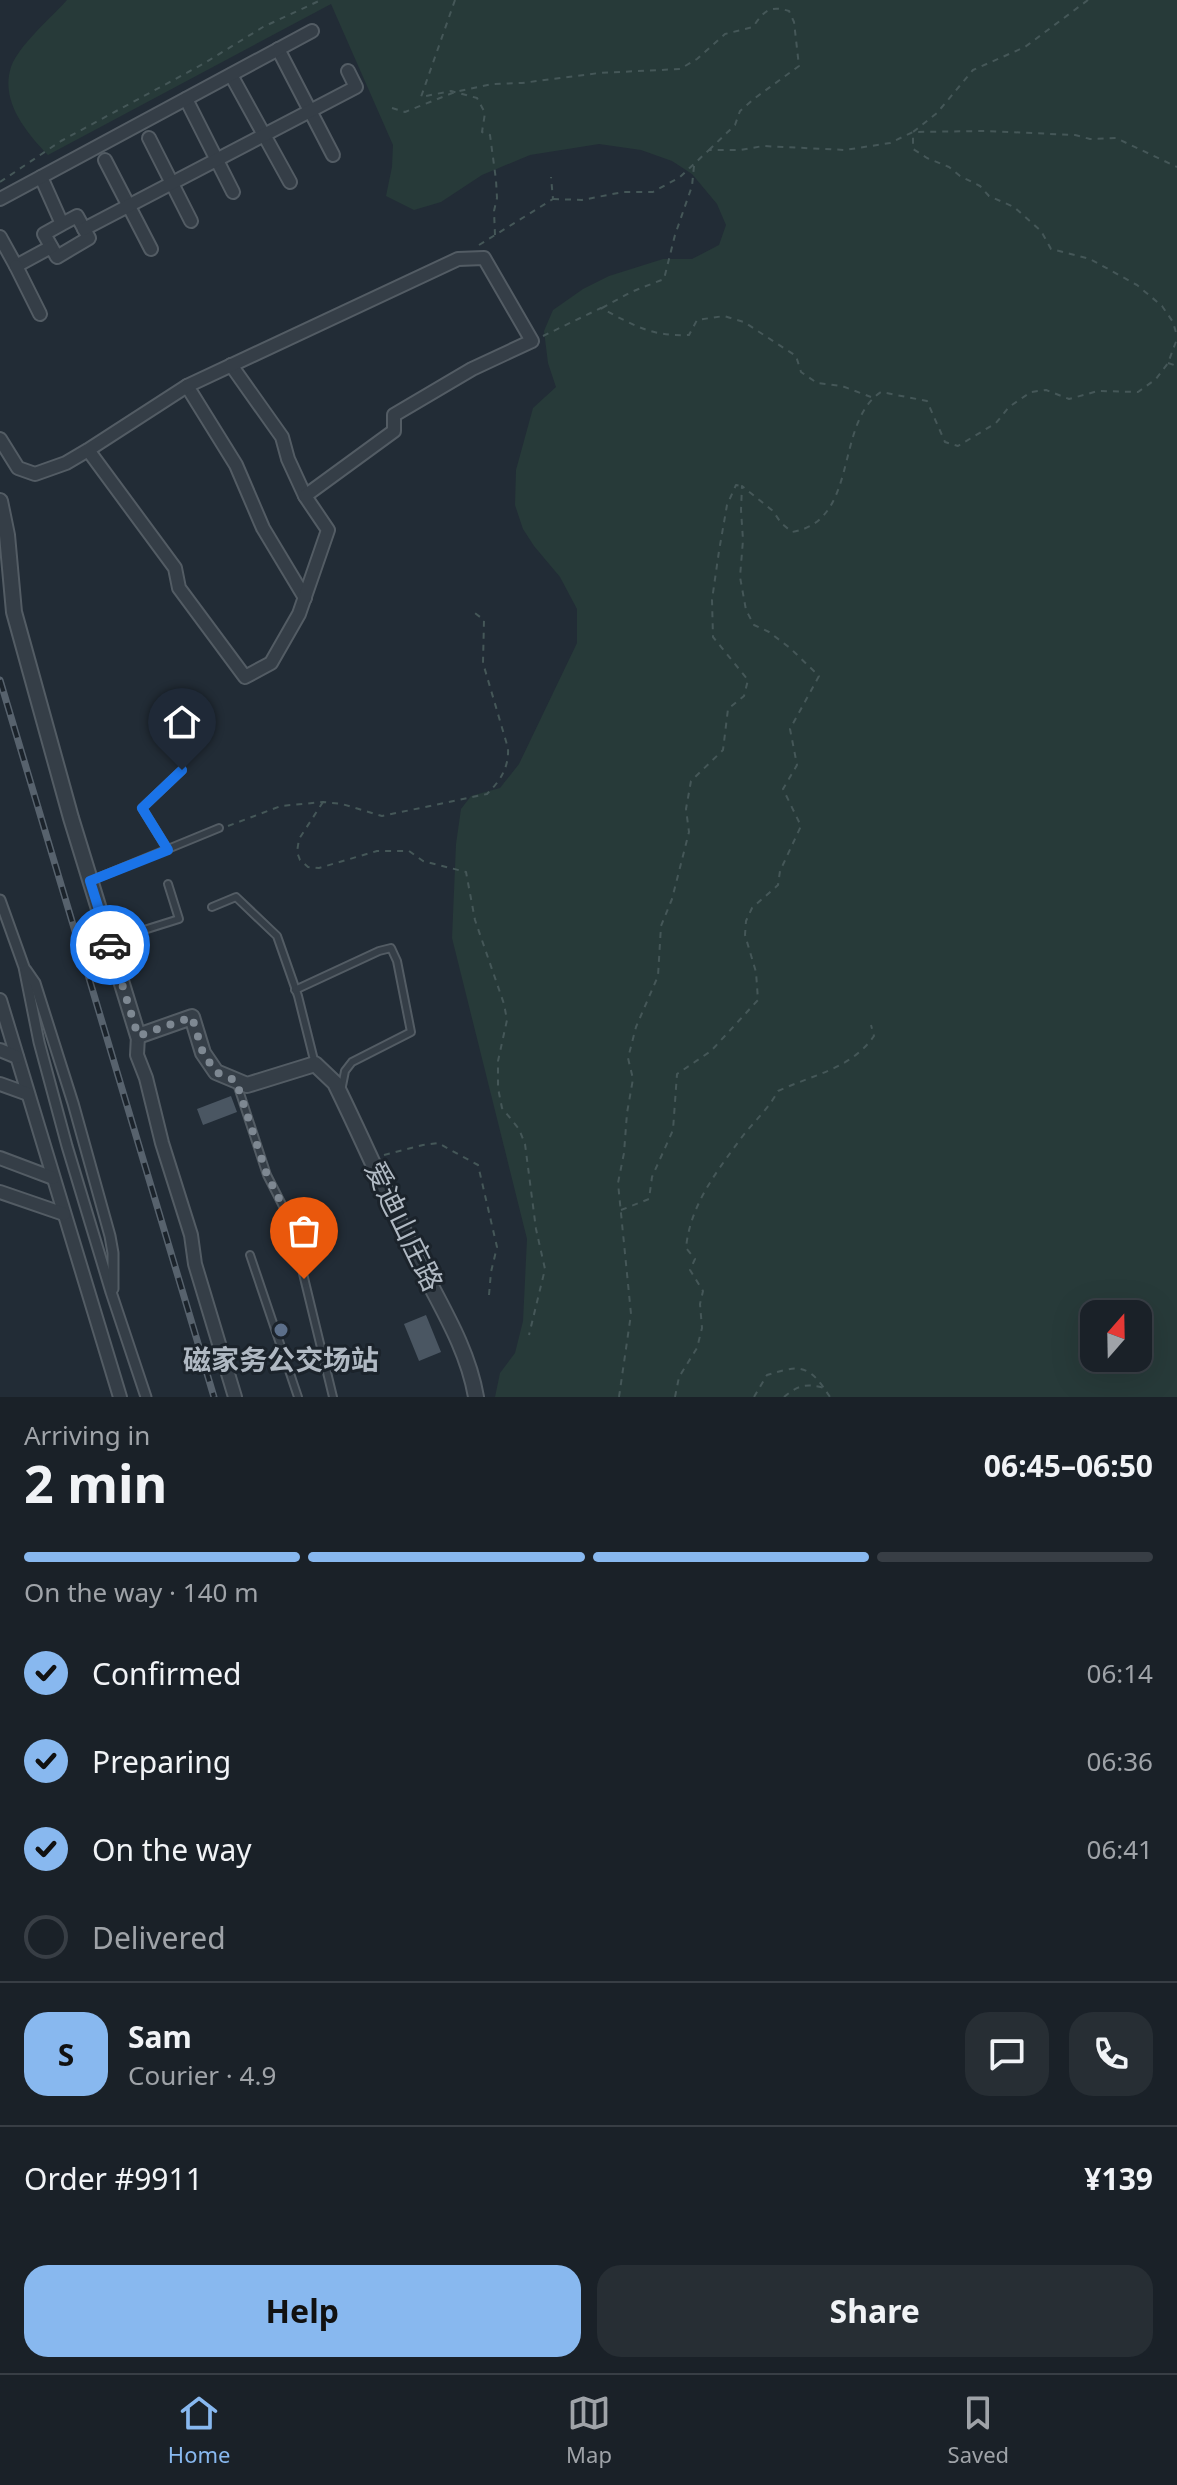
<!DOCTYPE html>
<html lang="en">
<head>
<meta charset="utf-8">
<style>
	:root { --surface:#1a2128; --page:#272e34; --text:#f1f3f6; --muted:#9fa3a8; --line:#383e45; --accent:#88b8ef }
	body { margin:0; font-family:"Noto Sans","Noto Sans SC",sans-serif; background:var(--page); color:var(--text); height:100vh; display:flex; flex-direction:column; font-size:30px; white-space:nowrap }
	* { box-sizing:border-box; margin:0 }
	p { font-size:26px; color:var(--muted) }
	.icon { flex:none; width:44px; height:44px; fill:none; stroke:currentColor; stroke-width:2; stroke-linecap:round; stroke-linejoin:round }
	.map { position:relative; height:1397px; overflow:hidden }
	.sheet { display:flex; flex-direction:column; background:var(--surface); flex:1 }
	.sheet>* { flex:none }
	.needle { width:52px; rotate:20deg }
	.buttons { position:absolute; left:1080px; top:1300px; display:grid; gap:16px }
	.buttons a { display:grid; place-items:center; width:72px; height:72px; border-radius:16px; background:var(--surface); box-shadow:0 8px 32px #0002,0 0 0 2px var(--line); font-size:40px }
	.pin { position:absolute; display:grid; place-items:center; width:68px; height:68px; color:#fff; margin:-82px -34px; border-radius:50% 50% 50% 0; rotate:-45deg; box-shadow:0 0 8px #0007 }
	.pin .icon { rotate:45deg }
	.courier { position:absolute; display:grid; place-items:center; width:80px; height:80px; margin:-40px; border:6px solid #1a73e8; border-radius:50%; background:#fff; color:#222; box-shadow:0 2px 10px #0007 }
	.head em { font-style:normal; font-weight:700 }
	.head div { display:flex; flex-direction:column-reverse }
	.head { display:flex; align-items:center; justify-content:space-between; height:136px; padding:0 24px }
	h1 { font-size:52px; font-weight:700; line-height:60px }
	.bar { display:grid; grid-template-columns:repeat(4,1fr); gap:12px 8px; align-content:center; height:96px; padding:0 24px }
	.bar i { height:10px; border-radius:6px; background:var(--line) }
	.bar .current { background:var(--accent) }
	.bar p { grid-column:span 4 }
	.line { display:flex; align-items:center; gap:20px; padding:0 24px; border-top:2px solid var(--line) }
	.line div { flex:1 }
	.round { display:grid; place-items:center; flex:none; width:84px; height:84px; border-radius:24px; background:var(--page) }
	ol { padding:0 24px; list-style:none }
	li { display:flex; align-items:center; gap:24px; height:88px }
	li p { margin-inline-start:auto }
	li .icon { padding:8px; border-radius:50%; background:var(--accent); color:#111; stroke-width:4 }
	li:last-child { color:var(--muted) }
	li i { width:44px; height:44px; border:4px solid var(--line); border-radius:50% }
	.action { display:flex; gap:16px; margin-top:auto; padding:16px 24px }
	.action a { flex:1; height:92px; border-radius:24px; background:var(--accent); color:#111; font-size:32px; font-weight:700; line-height:92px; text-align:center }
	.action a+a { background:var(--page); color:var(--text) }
	.tab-bar { display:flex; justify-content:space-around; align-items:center; height:112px; border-top:2px solid var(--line); background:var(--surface); font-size:22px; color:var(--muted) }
	.tab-bar a { display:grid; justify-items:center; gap:4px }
	.tab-bar .current { color:var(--accent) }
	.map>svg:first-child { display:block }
	.green { fill:#273a39; fill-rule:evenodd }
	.building { fill:#4a5662 }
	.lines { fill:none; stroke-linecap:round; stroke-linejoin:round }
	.service-casing { stroke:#535c64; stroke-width:10 }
	.pedestrian-casing { stroke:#535c64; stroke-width:13 }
	.minor-casing { stroke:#535c64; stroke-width:16 }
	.tertiary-casing { stroke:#535c64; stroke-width:18 }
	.path { stroke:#455758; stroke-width:2; stroke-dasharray:6 6; stroke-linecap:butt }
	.service { stroke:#353e47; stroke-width:6 }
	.pedestrian { stroke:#353e47; stroke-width:9 }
	.minor { stroke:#353e47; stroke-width:12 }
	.tertiary { stroke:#353e47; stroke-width:14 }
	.rail-casing { stroke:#57626d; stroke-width:7 }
	.rail { stroke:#1b232b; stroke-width:4; stroke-dasharray:12; stroke-linecap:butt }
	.done { stroke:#7e8892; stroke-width:8; stroke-dasharray:0 14.4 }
	.route { stroke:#1a73e8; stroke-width:10 }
	.service-dot { fill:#5c6f8a; stroke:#1b232b; stroke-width:3 }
	.labels { text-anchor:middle; stroke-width:6; stroke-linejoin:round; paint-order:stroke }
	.street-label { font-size:28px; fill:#b0b9c3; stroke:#1b232b }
	.poi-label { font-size:28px; font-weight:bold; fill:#b0b9c3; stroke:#1b232b }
</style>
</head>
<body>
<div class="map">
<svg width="1177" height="1397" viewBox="0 0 1177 1397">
	<rect width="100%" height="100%" fill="#222c36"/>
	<path class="green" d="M67 0H1177V1397H495L500 1373 515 1353 523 1321 527 1239 452 938 456 844 461 809 471 796 500 788 519 764 577 643V609L560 577 534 546 523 529 515 505 516 470 533 408 556 387 548 363 544 331 553 310 583 289 609 276 663 259H692L719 245 726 225 717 204 692 174 672 161 641 150 599 144 530 155 482 175 441 202 414 210 386 196 392 167 393 145 331 4 48 155C26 132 0 101 11 67 19 45 51 18 67 0ZM1138 1314V1358H1094V1314Z"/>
	<g class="building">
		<path d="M231 1096 237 1112 203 1125 197 1109Z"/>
		<path d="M426 1315 441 1352 419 1361 404 1324Z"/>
	</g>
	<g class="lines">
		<defs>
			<g id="service">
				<path d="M168 850 142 808 182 770"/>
				<path d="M90 881 219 828"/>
				<path d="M212 907 236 897 277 936 298 996 315 1064"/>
				<path d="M109 941 179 919 168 884"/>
				<path d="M295 990 379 951 391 948 397 961 411 1032 352 1062 345 1071 341 1091"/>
				<path d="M237 1084 267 1175 290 1220 333 1397"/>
				<path d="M250 1255 298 1397"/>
			</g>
			<g id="pedestrian">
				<path d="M0 900 24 967 39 1042 67 1146 111 1292 146 1397"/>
				<path d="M26 970 35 983 73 1103 110 1236 113 1253V1289"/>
			</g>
			<g id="minor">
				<path d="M278 49 333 155"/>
				<path d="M231 75 290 182"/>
				<path d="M186 99 233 192"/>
				<path d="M149 138 191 221"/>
				<path d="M105 160 151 249"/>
				<path d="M41 177 62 224 77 216 89 238 57 257 44 234 62 224"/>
				<path d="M0 199 312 31"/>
				<path d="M84 229 356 87 348 71"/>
				<path d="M0 237 16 266 51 247"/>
				<path d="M16 266 40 314"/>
				<path d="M231 365 282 437 288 459 305 496"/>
				<path d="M187 386 236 465 263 528 305 598"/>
				<path d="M0 439 18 468 35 474 66 463 88 450 187 386 458 259 484 258 532 341 472 369 394 415V431L305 496 328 530 299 614 271 663 245 677 179 588 175 568 88 450"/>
				<path d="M0 1000 120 1397"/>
				<path d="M138 1036 137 1055 146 1078 162 1143 191 1235 195 1264 235 1397"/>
				<path d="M0 1050 17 1057"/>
				<path d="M0 1084 28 1094"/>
				<path d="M0 1158 53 1178"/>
				<path d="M0 1192 64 1214"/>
			</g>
			<path id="tertiary" d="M0 501 7 535 14 612 71 818 138 1036 192 1017 203 1053 216 1072 247 1085 315 1064 335 1083C362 1138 387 1195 413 1251 436 1299 467 1344 476 1397"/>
		</defs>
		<use href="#service" class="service-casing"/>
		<use href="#pedestrian" class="pedestrian-casing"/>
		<use href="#minor" class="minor-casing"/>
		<use href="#tertiary" class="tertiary-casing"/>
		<g class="path">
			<path d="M455 0 421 97 451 91 477 98 485 113 482 132 490 135 496 180 497 198 494 211 495 235"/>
			<path d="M1088 0 1025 47 973 70 937 113 913 132V149L927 158 949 167 960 176 980 186 989 196 1014 207 1041 231 1051 249 1090 259 1137 285 1162 306 1173 322 1177 336"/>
			<path d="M392 108 405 112 455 92 492 84 522 83 599 73 680 69 697 59 725 34 753 27C764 11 769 5 789 11L794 22 799 66 755 98 740 111 735 125 709 150"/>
			<path d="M0 182 61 141 203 64 263 27 321 0"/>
			<path d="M553 199 582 200 623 192H653L680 177 709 150H740L763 146 845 150 890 143 913 132 986 131 1075 135 1090 139 1116 138 1177 167"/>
			<path d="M479 245 553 199 551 177"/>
			<path d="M602 308 631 292 664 279 675 235 692 186 694 166"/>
			<path d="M543 336 601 308C633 325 652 337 689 335L697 320 724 316 744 322 796 356 801 372 817 383 842 386 871 397"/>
			<path d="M1168 363 1177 366"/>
			<path d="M323 802 299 839 297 852 300 860 308 867 319 868 377 851H409L423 861 466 872 475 920 504 1004 507 1020 498 1061V1088L502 1108 519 1129 525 1144 536 1229 545 1269 529 1335"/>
			<path d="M228 826 281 806 323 802 342 804 382 816 487 794C500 781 509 768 508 748L483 663 484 620 471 610"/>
			<path d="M384 1155 423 1145 438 1143 478 1165 497 1247 491 1272 489 1295"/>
			<path d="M621 1210 649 1199 652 1177 673 1130 677 1074 711 1051 758 1000 756 972 745 935 746 921 752 908 778 885 780 871 801 826 783 789 797 765 790 729 819 676 790 648 769 632 754 625 746 610 740 577 743 540 741 510 742 486 773 511 781 523 792 532C860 521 834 423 881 392L927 401 945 442 958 446 996 423 1009 407 1031 392 1046 390 1069 399 1098 391 1138 392 1156 379 1168 363 1177 339"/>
			<path d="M619 1397 631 1314 618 1183 624 1153 627 1113 633 1079 628 1058 636 1027 658 976 661 926 672 899 689 832 686 809 691 781 723 750 728 709 744 696 748 680 713 637 712 600 719 551 727 505 736 485 741 486"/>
			<path d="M675 1397 679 1377 697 1348 702 1328 700 1304 703 1291 690 1270 695 1259 686 1248C690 1206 715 1174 739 1141 752 1123 768 1110 778 1091 812 1075 851 1069 874 1036L871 1025"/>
			<path d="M754 1397 767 1375C794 1367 806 1362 824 1388"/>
			<path d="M784 1397C798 1385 807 1383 824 1388L830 1397"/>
		</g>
		<use href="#service" class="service"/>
		<use href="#pedestrian" class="pedestrian"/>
		<use href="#minor" class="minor"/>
		<use href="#tertiary" class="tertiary"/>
		<defs>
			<path id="rail" d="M0 680 214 1397"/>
		</defs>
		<use href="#rail" class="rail-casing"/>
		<use href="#rail" class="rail"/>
	</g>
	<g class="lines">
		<path class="done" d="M110 945 138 1036 192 1017 203 1053 216 1072 236 1081 267 1175 290 1220 304 1279"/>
		<path class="route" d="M110 945 90 881 168 850 142 808 182 770"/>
	</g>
	<circle class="service-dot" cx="281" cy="1330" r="8"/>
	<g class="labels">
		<g class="street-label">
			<text transform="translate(404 1226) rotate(64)" y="10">爱迪山庄路</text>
		</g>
		<g class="poi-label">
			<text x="281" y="1370">磁家务公交场站</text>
		</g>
	</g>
</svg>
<div class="buttons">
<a><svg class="needle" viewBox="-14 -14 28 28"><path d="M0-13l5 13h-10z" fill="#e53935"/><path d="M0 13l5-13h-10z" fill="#9fa3a8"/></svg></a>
</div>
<div class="pin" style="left:304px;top:1279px;background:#ea580c"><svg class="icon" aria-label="bag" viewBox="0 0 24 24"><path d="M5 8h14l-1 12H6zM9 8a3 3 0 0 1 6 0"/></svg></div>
<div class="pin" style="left:182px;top:770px;background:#1f2937"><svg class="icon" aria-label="home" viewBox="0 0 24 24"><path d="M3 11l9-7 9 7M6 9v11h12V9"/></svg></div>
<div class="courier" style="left:110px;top:945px"><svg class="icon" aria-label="car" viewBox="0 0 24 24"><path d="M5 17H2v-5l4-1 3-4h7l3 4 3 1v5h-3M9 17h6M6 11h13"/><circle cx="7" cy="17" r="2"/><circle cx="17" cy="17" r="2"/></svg></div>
</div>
<section class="sheet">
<div class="head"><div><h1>2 min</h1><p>Arriving in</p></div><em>06:45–06:50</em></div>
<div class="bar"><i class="current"></i><i class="current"></i><i class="current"></i><i></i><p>On the way · 140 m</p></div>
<ol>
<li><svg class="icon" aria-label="check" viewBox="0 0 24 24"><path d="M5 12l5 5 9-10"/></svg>Confirmed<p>06:14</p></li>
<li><svg class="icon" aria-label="check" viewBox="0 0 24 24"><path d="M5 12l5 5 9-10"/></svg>Preparing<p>06:36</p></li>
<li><svg class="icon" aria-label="check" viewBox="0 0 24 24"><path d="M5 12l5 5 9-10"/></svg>On the way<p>06:41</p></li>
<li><i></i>Delivered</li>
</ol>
<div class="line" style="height:144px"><b class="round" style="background:var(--accent);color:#111">S</b><div><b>Sam</b><p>Courier · 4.9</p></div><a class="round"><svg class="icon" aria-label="chat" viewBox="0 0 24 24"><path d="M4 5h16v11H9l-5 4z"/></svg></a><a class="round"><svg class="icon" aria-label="phone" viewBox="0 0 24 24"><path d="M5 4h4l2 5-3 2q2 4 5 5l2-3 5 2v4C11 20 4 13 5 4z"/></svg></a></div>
<div class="line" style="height:104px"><div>Order #9911</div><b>¥139</b></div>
<div class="action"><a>Help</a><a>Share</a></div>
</section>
<nav class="tab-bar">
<a class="current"><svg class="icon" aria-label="home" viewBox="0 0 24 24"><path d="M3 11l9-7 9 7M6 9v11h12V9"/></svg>Home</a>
<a><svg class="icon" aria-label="map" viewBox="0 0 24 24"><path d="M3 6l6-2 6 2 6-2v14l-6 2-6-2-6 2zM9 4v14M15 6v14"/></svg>Map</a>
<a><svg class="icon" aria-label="saved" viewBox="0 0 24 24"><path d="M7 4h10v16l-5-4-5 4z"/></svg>Saved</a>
</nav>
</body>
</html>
